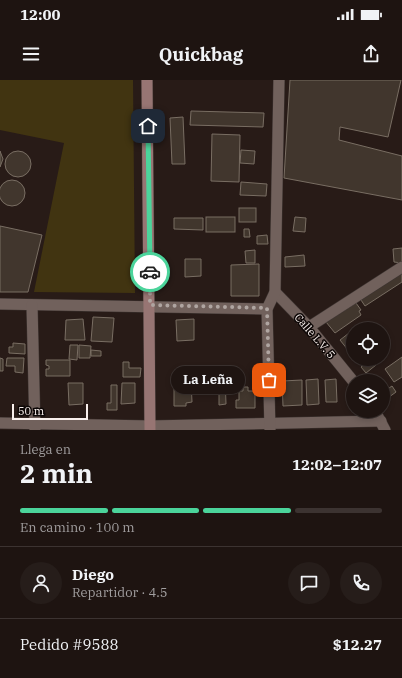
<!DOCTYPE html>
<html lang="es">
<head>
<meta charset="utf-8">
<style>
	:root { --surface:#1e1411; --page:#261d1a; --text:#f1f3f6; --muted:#a19e9f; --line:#3c3331; --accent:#4bd49b }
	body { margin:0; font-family:"IBM Plex Serif",serif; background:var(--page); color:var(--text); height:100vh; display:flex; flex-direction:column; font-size:15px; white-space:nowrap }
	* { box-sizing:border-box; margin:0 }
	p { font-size:13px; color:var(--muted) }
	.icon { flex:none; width:22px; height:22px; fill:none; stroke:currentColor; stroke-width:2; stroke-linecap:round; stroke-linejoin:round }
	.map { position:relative; height:350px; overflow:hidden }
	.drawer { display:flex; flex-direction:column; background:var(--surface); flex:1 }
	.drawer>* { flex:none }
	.buttons { position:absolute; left:346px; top:242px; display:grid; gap:8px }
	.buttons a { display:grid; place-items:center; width:44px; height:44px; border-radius:50%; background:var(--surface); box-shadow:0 2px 6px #0003,0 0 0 1px var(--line); font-size:20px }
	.scale { position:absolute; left:12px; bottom:10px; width:76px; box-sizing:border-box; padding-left:4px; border:2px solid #f8efec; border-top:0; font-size:11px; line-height:14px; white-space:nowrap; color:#f8efec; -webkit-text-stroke:3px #0d0706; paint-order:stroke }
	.pin { position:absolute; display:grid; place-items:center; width:34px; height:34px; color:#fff; margin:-17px; border-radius:8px; box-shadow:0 2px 6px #0006 }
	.courier { position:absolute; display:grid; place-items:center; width:40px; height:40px; margin:-20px; border:3px solid #4bd49b; border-radius:50%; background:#fff; color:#222; box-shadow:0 1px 5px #0007 }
	.bubble { position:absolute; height:28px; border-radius:14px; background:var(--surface); box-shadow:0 2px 6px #0003,0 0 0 1px var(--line); font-size:13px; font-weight:800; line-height:28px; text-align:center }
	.overview em { font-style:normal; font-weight:800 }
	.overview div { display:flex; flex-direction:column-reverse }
	.overview { display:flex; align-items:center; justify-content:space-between; height:68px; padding:0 20px }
	h1 { font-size:26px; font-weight:800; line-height:30px }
	.bar { display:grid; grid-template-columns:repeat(4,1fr); gap:6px 4px; align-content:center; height:48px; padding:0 20px }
	.bar i { height:5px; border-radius:3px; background:var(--line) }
	.bar .active { background:var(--accent) }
	.bar p { grid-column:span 4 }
	.line { display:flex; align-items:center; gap:10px; padding:0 20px; border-top:1px solid var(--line) }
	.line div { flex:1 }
	.round { display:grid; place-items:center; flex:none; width:42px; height:42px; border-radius:21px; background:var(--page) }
	.status { display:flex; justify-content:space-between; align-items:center; height:28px; padding:0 20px; background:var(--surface); direction:ltr }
	.status svg { height:11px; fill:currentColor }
	header { display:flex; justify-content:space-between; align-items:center; height:52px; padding:0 20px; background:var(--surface); font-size:18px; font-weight:800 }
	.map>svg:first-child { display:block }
	.green { fill:#413411 }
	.building { fill:#41362d; stroke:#796e63 }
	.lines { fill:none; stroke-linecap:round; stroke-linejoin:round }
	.minor-casing { stroke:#3e3532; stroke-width:12 }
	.secondary-casing { stroke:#3e3532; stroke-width:12 }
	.minor { stroke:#71615c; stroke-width:11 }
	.secondary { stroke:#977573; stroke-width:11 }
	.done { stroke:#afa5a1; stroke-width:4; stroke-dasharray:0 7.2 }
	.route { stroke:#4bd49b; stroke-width:5 }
	.labels { text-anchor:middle; stroke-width:3; stroke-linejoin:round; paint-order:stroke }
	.street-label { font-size:11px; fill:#f8efec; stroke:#0d0706 }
</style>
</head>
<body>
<div class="status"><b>12:00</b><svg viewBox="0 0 49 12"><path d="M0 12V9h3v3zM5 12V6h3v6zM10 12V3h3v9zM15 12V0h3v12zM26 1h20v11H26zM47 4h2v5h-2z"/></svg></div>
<header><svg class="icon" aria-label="menu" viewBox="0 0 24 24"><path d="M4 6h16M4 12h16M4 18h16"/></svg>Quickbag<svg class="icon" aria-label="share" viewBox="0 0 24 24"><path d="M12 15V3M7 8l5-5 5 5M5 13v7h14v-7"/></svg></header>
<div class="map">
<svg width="402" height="350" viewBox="0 0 402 350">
	<rect width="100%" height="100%" fill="#281b17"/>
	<path class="green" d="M0 0H133L135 213 34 212 64 63 0 50Z"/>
	<g class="building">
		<path d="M290 0H401L388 57 340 47 339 60 402 76V120L284 98Z"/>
		<path d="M191 31 264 33 263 47 190 45Z"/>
		<path d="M183 37 185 84H172L170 38Z"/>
		<path d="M212 54 240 55 239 102 211 101Z"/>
		<path d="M241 70 255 71 254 84 240 83Z"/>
		<circle cx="18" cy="84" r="13"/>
		<path d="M0 71 3 79 0 87Z"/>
		<circle cx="12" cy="113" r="13"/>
		<path d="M241 102 267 104 266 116 240 115Z"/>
		<rect x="239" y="128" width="17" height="14"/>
		<rect x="206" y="137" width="29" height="15"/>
		<path d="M295 137 306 138 305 152 293 151Z"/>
		<path d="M174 138H203V150L174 149Z"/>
		<path d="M0 146 42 155 28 212H0Z"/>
		<path d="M244 149H249L250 157H244Z"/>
		<path d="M267 155 268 164H257V156Z"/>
		<path d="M402 168V183L394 182 393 169Z"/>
		<path d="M255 170V183H246L245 171Z"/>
		<path d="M304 175 305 186 285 187V177Z"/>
		<path d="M185 179H201V196L185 197Z"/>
		<path d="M259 184V216H231V185Z"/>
		<path d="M402 190V202L365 226 359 217Z"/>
		<path d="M356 223 361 230 359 231 361 235 335 253 326 242Z"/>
		<path d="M93 237 114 238 112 262 91 261Z"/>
		<path d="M83 239 85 260H65L66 240Z"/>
		<path d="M194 239V260L177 261 176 240Z"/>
		<path d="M353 250V266L348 270 340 260Z"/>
		<path d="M13 263 25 264V274L9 273V267H13Z"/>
		<path d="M70 265H78L77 280 69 279Z"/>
		<path d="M79 265 91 266 90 278H79Z"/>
		<path d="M91 270 101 271V276H91Z"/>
		<path d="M402 277V297L394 302 385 289Z"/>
		<path d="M0 278 3 279V291H0Z"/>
		<path d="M7 278H24L23 293 15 292V286H6Z"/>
		<path d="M371 279 376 285 366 293 361 287Z"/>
		<path d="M46 280H70V296H46V289H49V286L46 285Z"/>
		<path d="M123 282H129V288H141L140 297H123Z"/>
		<path d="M225 297 226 324 219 325V298Z"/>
		<path d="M174 298H185V302H191L192 322 186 323V326H174Z"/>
		<path d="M318 299 319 324 307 325 306 300Z"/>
		<path d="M336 299 337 322H326L325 300Z"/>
		<path d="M302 300V325L283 326 282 301Z"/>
		<path d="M68 303H83V324L69 325Z"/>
		<path d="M122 303H135V323L121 324Z"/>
		<path d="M111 305H117V330H107V323H111Z"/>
		<path d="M392 306 396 312 385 320 383 312Z"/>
		<path d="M243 307H248V311H255V328H236V320H239V311H243Z"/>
	</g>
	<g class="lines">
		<defs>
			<g id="minor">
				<path d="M275 212 309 247 353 301"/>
				<path d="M0 224 267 229"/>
				<path d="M32 225 35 350"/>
				<path d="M309 247 402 187"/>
				<path d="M375 331 385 350"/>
				<path d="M0 343 150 346 381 341"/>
				<path d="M270 350 267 229 275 212 279 0"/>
			</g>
			<path id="secondary" d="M147 0 150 350"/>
		</defs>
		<use href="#minor" class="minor-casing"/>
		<use href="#secondary" class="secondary-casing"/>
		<use href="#minor" class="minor"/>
		<use href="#secondary" class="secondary"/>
	</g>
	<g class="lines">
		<path class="done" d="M150 192V225L267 228 269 300"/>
		<path class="route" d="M148 46 150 192"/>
	</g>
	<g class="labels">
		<g class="street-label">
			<text transform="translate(315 256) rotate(49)" y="4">Calle L.V. 5</text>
		</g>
	</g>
</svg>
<div class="buttons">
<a><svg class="icon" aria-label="locate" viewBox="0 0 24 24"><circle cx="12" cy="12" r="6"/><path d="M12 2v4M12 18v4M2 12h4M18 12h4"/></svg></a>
<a><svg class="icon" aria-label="layers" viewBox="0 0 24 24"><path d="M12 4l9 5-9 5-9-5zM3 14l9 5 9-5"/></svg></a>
</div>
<div class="scale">50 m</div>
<div class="pin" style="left:269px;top:300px;background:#ea580c"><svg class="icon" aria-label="bag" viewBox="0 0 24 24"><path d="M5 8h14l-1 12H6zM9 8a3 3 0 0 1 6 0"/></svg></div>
<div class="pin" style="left:148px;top:46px;background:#1f2937"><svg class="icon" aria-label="home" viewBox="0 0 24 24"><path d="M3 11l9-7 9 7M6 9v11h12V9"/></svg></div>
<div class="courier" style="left:150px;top:192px"><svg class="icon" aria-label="car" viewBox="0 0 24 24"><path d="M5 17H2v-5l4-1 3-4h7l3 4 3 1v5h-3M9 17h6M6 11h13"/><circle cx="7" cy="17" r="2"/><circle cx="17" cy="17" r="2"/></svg></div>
<div class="bubble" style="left:171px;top:286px;width:74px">La Leña</div>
</div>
<section class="drawer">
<div class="overview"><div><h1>2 min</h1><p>Llega en</p></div><em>12:02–12:07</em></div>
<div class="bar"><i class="active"></i><i class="active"></i><i class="active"></i><i></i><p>En camino · 100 m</p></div>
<div class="line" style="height:72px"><a class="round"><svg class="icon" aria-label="person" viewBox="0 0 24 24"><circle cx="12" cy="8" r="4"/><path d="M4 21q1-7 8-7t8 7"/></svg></a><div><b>Diego</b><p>Repartidor · 4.5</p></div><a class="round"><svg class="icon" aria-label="chat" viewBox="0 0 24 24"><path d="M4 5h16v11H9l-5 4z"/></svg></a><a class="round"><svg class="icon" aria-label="phone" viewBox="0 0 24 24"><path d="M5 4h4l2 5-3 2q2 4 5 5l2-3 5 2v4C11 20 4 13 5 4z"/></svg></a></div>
<div class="line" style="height:52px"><div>Pedido #9588</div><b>$12.27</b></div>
</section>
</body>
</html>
